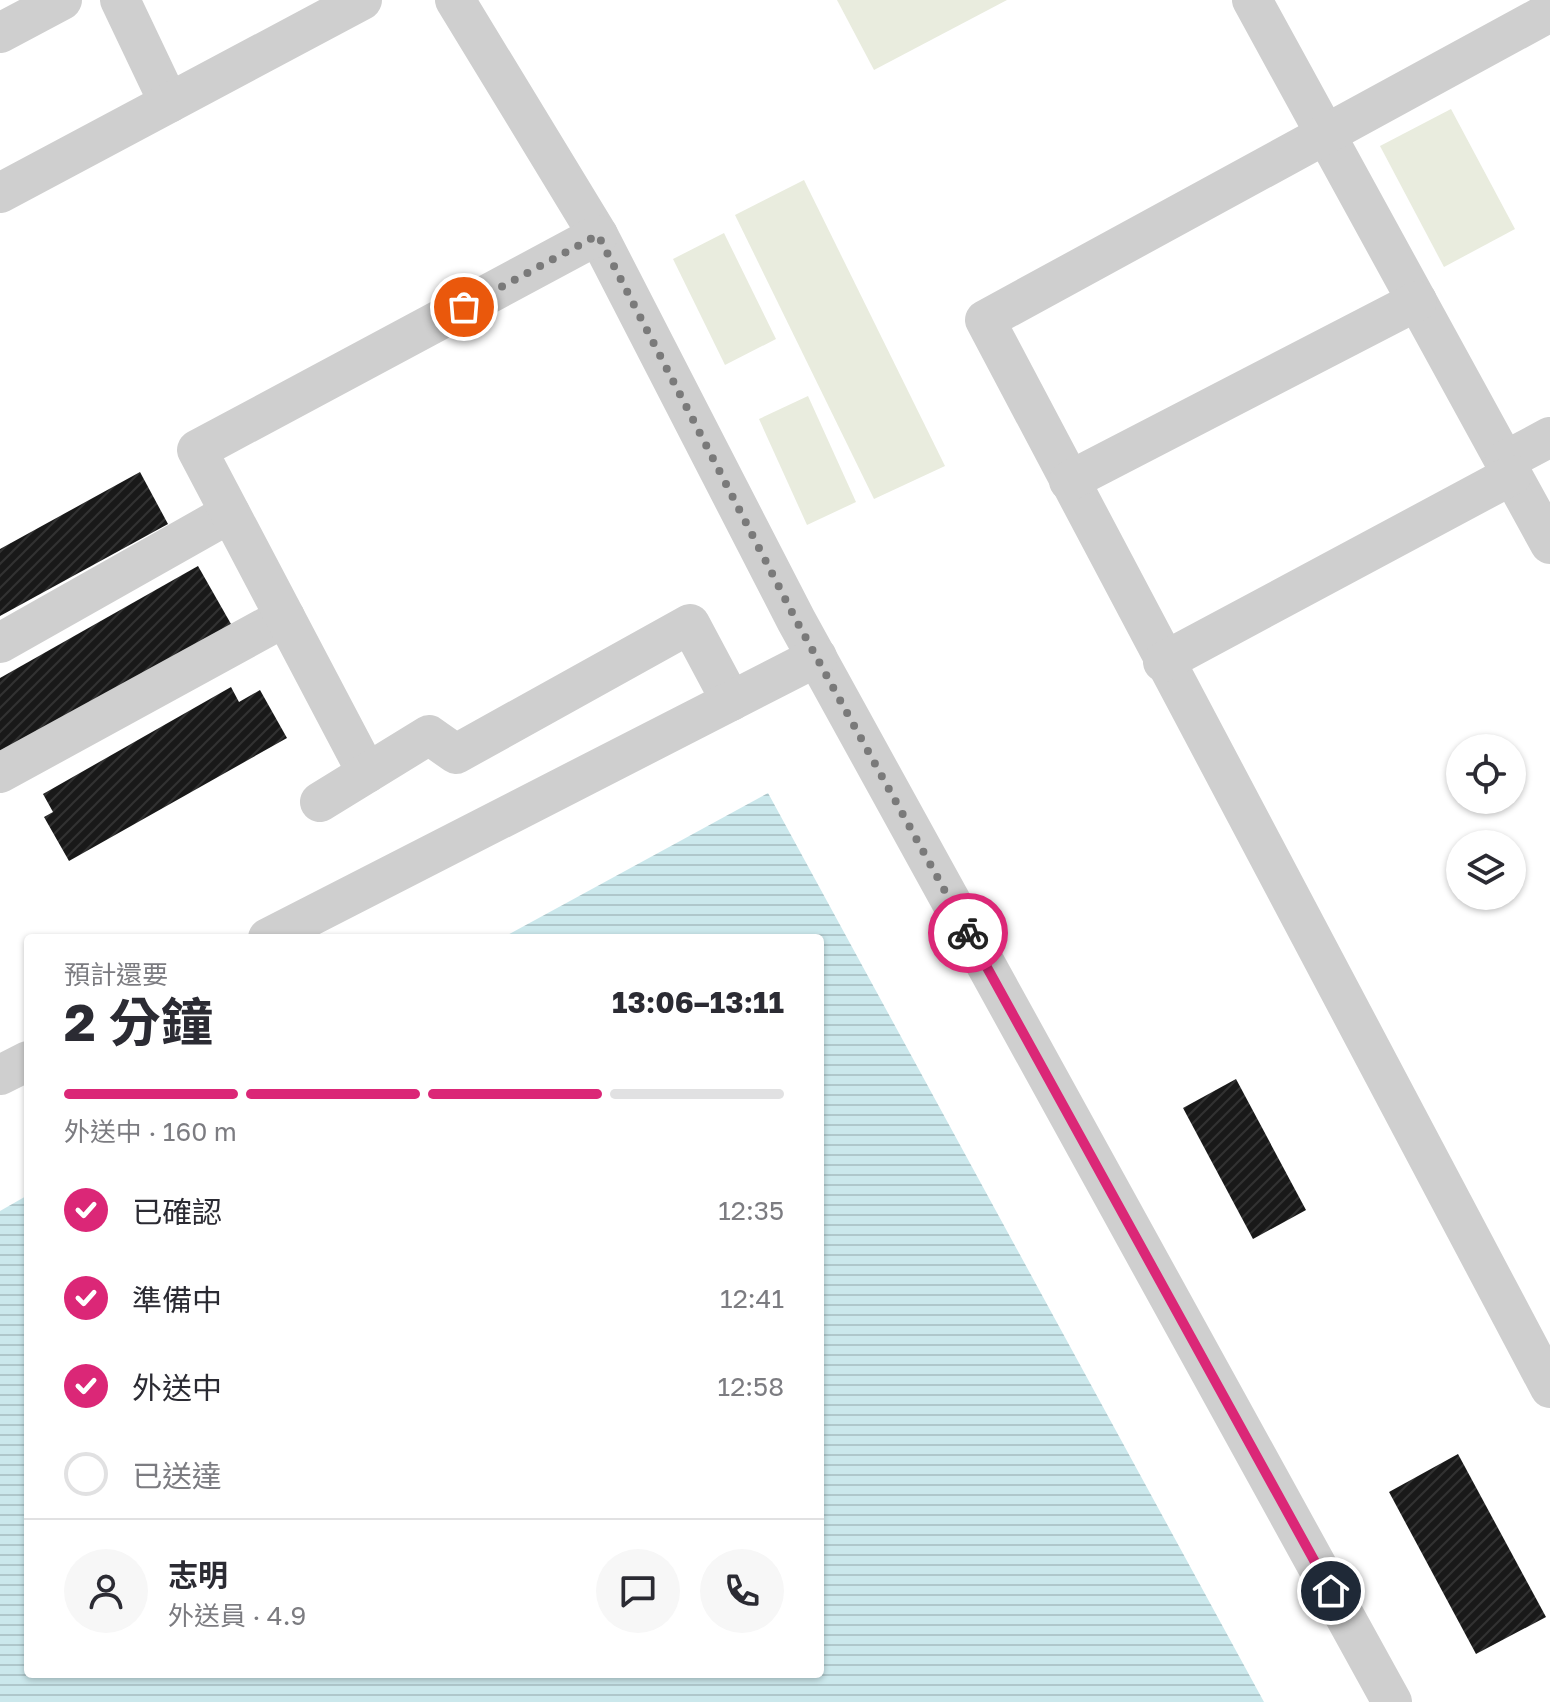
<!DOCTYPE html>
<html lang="zh-TW">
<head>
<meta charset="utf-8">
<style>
	:root { --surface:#fff; --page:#f7f7f7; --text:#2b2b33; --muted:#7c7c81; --line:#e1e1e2; --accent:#db2777 }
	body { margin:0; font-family:"Golos Text","Noto Sans TC",sans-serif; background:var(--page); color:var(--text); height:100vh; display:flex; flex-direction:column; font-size:30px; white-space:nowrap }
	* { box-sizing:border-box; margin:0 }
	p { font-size:26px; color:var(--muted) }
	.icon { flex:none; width:44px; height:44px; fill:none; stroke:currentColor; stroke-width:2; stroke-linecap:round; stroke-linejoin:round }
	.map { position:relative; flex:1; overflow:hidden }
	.details { position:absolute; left:24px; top:934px; width:800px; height:744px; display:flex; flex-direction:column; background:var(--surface); border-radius:8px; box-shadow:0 2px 6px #0004 }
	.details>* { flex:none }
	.tools { position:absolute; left:1446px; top:734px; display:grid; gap:16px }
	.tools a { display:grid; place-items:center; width:80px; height:80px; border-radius:50%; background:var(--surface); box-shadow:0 2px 6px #0004; font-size:40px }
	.pin { position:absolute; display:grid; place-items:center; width:68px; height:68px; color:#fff; margin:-34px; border:4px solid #fff; border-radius:50%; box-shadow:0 2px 8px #0007 }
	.courier { position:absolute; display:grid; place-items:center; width:80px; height:80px; margin:-40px; border:6px solid #db2777; border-radius:50%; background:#fff; color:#222; box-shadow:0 2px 10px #0007 }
	.headline em { font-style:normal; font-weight:700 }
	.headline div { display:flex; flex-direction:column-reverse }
	.headline { display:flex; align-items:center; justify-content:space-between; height:136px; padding:0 40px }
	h1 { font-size:52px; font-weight:700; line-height:60px }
	.bar { display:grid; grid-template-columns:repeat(4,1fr); gap:12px 8px; align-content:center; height:96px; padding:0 40px }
	.bar i { height:10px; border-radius:6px; background:var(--line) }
	.bar .on { background:var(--accent) }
	.bar p { grid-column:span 4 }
	.line { display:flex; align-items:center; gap:20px; padding:0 40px; border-top:2px solid var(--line) }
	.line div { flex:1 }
	.round { display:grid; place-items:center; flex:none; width:84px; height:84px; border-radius:42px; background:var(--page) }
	ol { padding:0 40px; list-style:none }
	li { display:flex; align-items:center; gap:24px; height:88px }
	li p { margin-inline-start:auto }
	li .icon { padding:8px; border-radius:50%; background:var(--accent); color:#fff; stroke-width:4 }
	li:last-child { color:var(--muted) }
	li i { width:44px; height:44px; border:4px solid var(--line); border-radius:50% }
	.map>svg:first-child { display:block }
	.grass { fill:#e9ecde }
	.water { fill:url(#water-rules) }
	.building { fill:url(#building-hatch) }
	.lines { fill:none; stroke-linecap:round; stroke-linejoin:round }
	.minor { stroke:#cfcfcf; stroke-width:40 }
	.done { stroke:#7a7a7a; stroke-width:8; stroke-dasharray:0 14.4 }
	.route { stroke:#db2777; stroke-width:10 }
</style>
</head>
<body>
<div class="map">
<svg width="1550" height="1702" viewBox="0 0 1550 1702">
	<defs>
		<pattern id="water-rules" width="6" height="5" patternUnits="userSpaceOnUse" patternTransform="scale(2)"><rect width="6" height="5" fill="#cbe8ec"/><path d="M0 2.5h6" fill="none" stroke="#afc7cb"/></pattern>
		<pattern id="building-hatch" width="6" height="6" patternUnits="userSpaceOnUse" patternTransform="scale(2)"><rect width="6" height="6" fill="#191919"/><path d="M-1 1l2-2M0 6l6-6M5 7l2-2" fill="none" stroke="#323232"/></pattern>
	</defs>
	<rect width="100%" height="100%" fill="#fff"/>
	<g class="grass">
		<path d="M837 0H1007L874 70Z"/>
		<path d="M1451 109 1515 229 1444 267 1380 146Z"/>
		<path d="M804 180 945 466 874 499 735 215Z"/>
		<path d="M724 233 776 339 725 365 673 259Z"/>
		<path d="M808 396 856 502 807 525 759 419Z"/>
	</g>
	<path class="water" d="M768 793 1264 1702H0V1211L28 1195V1674H820V938H502Z"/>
	<g class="building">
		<path d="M140 472 168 524 0 616V549Z"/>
		<path d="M198 566 235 631 6 760 0 750V678Z"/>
		<path d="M231 687 239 702 260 690 287 738 69 861 44 817 53 812 43 794Z"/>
		<path d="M1236 1079 1306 1210 1253 1239 1183 1108Z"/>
		<path d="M1458 1454 1546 1617 1476 1654 1389 1492Z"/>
	</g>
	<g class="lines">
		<g class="minor">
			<path d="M120 0 169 103"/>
			<path d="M455 0 598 235 796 620 1392 1702"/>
			<path d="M1252 0 1550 544"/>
			<path d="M1550 12 985 320 1550 1388"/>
			<path d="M0 33 62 0"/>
			<path d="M0 193 362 0"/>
			<path d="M1505 461 1550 437"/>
			<path d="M1069 481 1417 301"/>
			<path d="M0 643 230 513"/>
			<path d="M1163 662 1512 475"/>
			<path d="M0 773 285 617"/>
			<path d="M367 773 197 450 598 235"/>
			<path d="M320 802 429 735 456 754 690 624 731 701"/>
			<path d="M268 938 817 657"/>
			<path d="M0 1075 28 1061"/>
		</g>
	</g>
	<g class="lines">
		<path class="done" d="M464 307 598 235 796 620 968 933"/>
		<path class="route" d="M968 933 1331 1591"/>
	</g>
</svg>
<div class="tools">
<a><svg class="icon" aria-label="locate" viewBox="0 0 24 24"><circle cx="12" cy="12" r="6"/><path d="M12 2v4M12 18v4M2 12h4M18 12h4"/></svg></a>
<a><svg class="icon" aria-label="layers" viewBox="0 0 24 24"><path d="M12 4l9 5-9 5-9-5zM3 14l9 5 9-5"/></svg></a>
</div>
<div class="pin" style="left:464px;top:307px;background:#ea580c"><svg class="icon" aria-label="bag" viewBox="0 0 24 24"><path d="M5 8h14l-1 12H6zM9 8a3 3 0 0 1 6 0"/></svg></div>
<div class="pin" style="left:1331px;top:1591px;background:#1f2937"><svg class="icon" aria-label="home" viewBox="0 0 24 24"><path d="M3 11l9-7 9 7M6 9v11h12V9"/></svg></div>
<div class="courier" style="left:968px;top:933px"><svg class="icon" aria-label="bike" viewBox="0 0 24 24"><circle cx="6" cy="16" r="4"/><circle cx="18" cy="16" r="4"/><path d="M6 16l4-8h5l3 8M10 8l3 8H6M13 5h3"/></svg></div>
<section class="details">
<div class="headline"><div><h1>2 分鐘</h1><p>預計還要</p></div><em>13:06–13:11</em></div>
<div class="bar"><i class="on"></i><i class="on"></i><i class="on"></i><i></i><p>外送中 · 160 m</p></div>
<ol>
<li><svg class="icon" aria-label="check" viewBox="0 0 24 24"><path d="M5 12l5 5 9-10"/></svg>已確認<p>12:35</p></li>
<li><svg class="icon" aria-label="check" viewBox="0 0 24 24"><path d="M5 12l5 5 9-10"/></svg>準備中<p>12:41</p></li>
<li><svg class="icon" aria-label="check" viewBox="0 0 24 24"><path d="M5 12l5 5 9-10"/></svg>外送中<p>12:58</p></li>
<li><i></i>已送達</li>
</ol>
<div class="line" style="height:144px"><a class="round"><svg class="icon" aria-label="person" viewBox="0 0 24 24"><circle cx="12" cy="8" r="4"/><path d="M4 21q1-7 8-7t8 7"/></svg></a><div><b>志明</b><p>外送員 · 4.9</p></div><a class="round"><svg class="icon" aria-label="chat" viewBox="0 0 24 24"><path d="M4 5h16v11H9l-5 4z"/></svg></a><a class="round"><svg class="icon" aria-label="phone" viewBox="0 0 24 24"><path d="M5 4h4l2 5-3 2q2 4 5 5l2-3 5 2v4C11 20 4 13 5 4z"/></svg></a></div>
</section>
</div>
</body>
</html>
